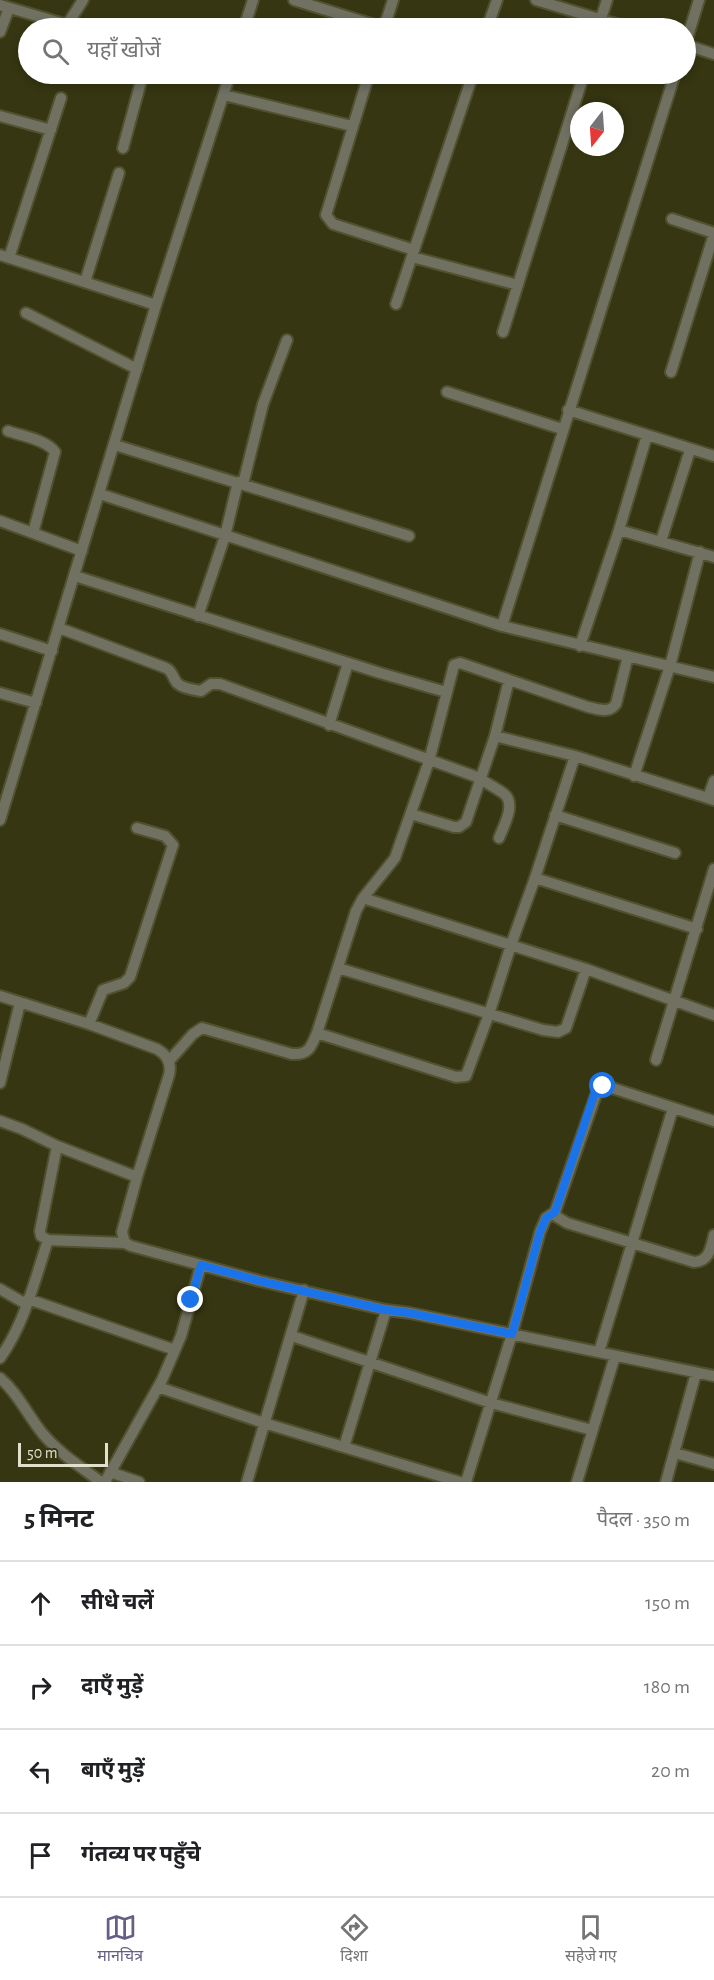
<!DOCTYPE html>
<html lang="hi">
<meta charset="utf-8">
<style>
:root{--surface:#fff;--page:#f6f6f6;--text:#202124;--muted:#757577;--line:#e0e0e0;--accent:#636083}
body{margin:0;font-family:"Alegreya Sans","Noto Sans Devanagari",sans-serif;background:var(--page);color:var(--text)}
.compass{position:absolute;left:570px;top:102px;width:54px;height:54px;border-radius:50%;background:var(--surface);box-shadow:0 3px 9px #0003;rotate:197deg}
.scale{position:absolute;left:18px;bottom:15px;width:90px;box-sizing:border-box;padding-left:6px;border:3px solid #e0e1cd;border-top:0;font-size:16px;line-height:21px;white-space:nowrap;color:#e0e1cd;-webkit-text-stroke:4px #363612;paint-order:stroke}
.stop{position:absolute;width:18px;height:18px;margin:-14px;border:4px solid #1a73e8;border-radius:50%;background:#fff}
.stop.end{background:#1a73e8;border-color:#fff;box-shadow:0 2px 6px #0008}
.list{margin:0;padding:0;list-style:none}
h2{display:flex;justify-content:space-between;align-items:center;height:78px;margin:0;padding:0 24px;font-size:26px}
h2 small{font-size:20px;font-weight:400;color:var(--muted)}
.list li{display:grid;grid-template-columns:39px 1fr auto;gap:18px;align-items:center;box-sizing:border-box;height:84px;padding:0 24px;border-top:2px solid var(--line)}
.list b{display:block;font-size:22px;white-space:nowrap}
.list em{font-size:20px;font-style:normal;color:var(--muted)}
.icon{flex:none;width:33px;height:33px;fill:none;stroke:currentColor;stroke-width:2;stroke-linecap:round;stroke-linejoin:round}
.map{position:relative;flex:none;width:714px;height:1482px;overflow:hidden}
.search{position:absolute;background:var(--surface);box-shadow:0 3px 9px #0003;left:18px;right:18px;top:18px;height:66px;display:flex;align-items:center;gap:15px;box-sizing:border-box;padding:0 21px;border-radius:33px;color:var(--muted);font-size:22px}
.sheet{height:414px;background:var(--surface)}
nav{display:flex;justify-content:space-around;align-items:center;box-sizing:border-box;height:84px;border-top:2px solid var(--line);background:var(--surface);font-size:16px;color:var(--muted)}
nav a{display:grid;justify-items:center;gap:3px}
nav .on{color:var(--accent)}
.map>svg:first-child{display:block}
</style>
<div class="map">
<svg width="714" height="1482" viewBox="0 0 714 1482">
<rect width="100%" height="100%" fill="#363612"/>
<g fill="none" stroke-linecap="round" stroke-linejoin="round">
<g stroke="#515130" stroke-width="14">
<path id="minor" d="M294,0L384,28
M536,0L629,28
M0,5L78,28
M67,25L83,0
M244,28L253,0
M384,28L393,0
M487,28L497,0
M598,28L607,0
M0,32L9,8
M686,42L699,0
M686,45L714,54
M369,74L326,215L333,224L414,250
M224,95L352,126
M0,116L51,130
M123,148L143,74
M672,219L714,233
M0,255L156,305
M412,257L518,285
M9,258L61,98
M85,282L119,173
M396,304L473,74
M26,313L137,369
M503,332L584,74
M671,372L714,234
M447,392L562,429
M568,410L714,456
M8,431C22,436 47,440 55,452L33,533
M115,445L409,536
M243,484L263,404L287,340
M100,494L502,626L714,677
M0,521L82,551
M619,530L714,557
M661,541L690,450
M75,576L380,673L446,692
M198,616L225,536L238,482
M502,626L675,74
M59,628L166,668C173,671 172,677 177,683C182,688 194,690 201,691L211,684H220L477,777C486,783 495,787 503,793C517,803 504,825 499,838
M0,634L52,651
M580,646L619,530L647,435
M0,693L36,703
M329,725L348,663
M495,736L575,756L714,800
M634,776L670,666L700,552
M708,798L714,781
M411,814L454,827H459L466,822L495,736L509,680
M555,815L675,853
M0,820L156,305L230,74
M535,878L697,929
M363,898L586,969L714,1015
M338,968L543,1030L558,1032L566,1028L586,969
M0,996L89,1024L157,1049C167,1055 172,1063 169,1075L137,1177L122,1232L125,1243L131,1246L260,1281L386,1310L410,1313L714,1376
M89,1024L103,990L124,983L130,977L173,845L165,836L137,828
M317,1033L456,1077L466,1076L489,1014L511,945L535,878L575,756
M656,1060L714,869
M169,1061L193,1034L202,1028L292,1054C309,1055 311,1047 317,1033L356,911L363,898L395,858L429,761L454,665L460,663L466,665L588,707C598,709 609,714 616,704L628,656
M0,1083L20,1003
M0,1121L22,1129L57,1146L137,1177
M714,1121L609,1087L603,1086L598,1089L555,1212L557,1217L567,1223L694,1262C709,1262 711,1248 714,1235
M57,1146L40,1231L41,1236L48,1240L125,1243
M0,1289L26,1304
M28,1299L175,1350
M292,1336L491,1403L592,1430
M599,1352L673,1108
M0,1358C25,1323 35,1279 48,1240
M0,1378C18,1393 28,1416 43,1434C59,1453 81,1467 101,1482
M158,1387L264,1423L460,1482
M344,1447L386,1310
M675,1453L714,1464
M110,1472L139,1482
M105,1482L162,1380L181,1336L201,1265
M247,1482L304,1290
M466,1482L512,1334L540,1232L546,1218L555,1212
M577,1482L615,1356
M666,1482L696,1373"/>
</g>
<use href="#minor" stroke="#707161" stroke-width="10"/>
</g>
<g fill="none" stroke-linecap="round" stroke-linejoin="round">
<path stroke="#1a73e8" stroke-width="8" d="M191,1300L201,1265L260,1281L386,1310L410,1313L512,1334L540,1232L546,1218L555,1212L594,1095L598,1089L603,1086"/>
</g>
</svg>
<svg class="compass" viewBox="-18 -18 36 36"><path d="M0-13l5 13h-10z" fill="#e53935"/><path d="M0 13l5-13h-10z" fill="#757577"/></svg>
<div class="scale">50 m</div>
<div class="stop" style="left:603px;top:1086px"></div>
<div class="stop end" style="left:191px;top:1300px"></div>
<div class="search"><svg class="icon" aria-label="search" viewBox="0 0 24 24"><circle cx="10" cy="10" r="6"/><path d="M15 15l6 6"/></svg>यहाँ खोजें</div>
</div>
<section class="sheet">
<h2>5 मिनट<small>पैदल · 350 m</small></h2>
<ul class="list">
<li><svg class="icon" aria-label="ahead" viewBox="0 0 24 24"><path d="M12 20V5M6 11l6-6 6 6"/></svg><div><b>सीधे चलें</b></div><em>150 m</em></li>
<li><svg class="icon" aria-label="right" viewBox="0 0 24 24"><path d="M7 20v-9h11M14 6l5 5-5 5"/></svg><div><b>दाएँ मुड़ें</b></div><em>180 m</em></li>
<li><svg class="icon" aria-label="left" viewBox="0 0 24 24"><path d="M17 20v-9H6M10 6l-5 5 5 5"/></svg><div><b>बाएँ मुड़ें</b></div><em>20 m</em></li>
<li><svg class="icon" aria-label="arrive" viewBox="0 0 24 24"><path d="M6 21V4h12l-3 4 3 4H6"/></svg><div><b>गंतव्य पर पहुँचे</b></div></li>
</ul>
</section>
<nav>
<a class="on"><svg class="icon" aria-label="map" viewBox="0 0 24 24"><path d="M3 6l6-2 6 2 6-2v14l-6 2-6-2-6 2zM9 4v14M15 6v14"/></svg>मानचित्र</a>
<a><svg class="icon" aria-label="directions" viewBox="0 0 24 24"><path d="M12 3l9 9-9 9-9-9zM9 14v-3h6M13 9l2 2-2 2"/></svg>दिशा</a>
<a><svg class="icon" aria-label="saved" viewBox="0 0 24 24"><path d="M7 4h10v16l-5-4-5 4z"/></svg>सहेजे गए</a>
</nav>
